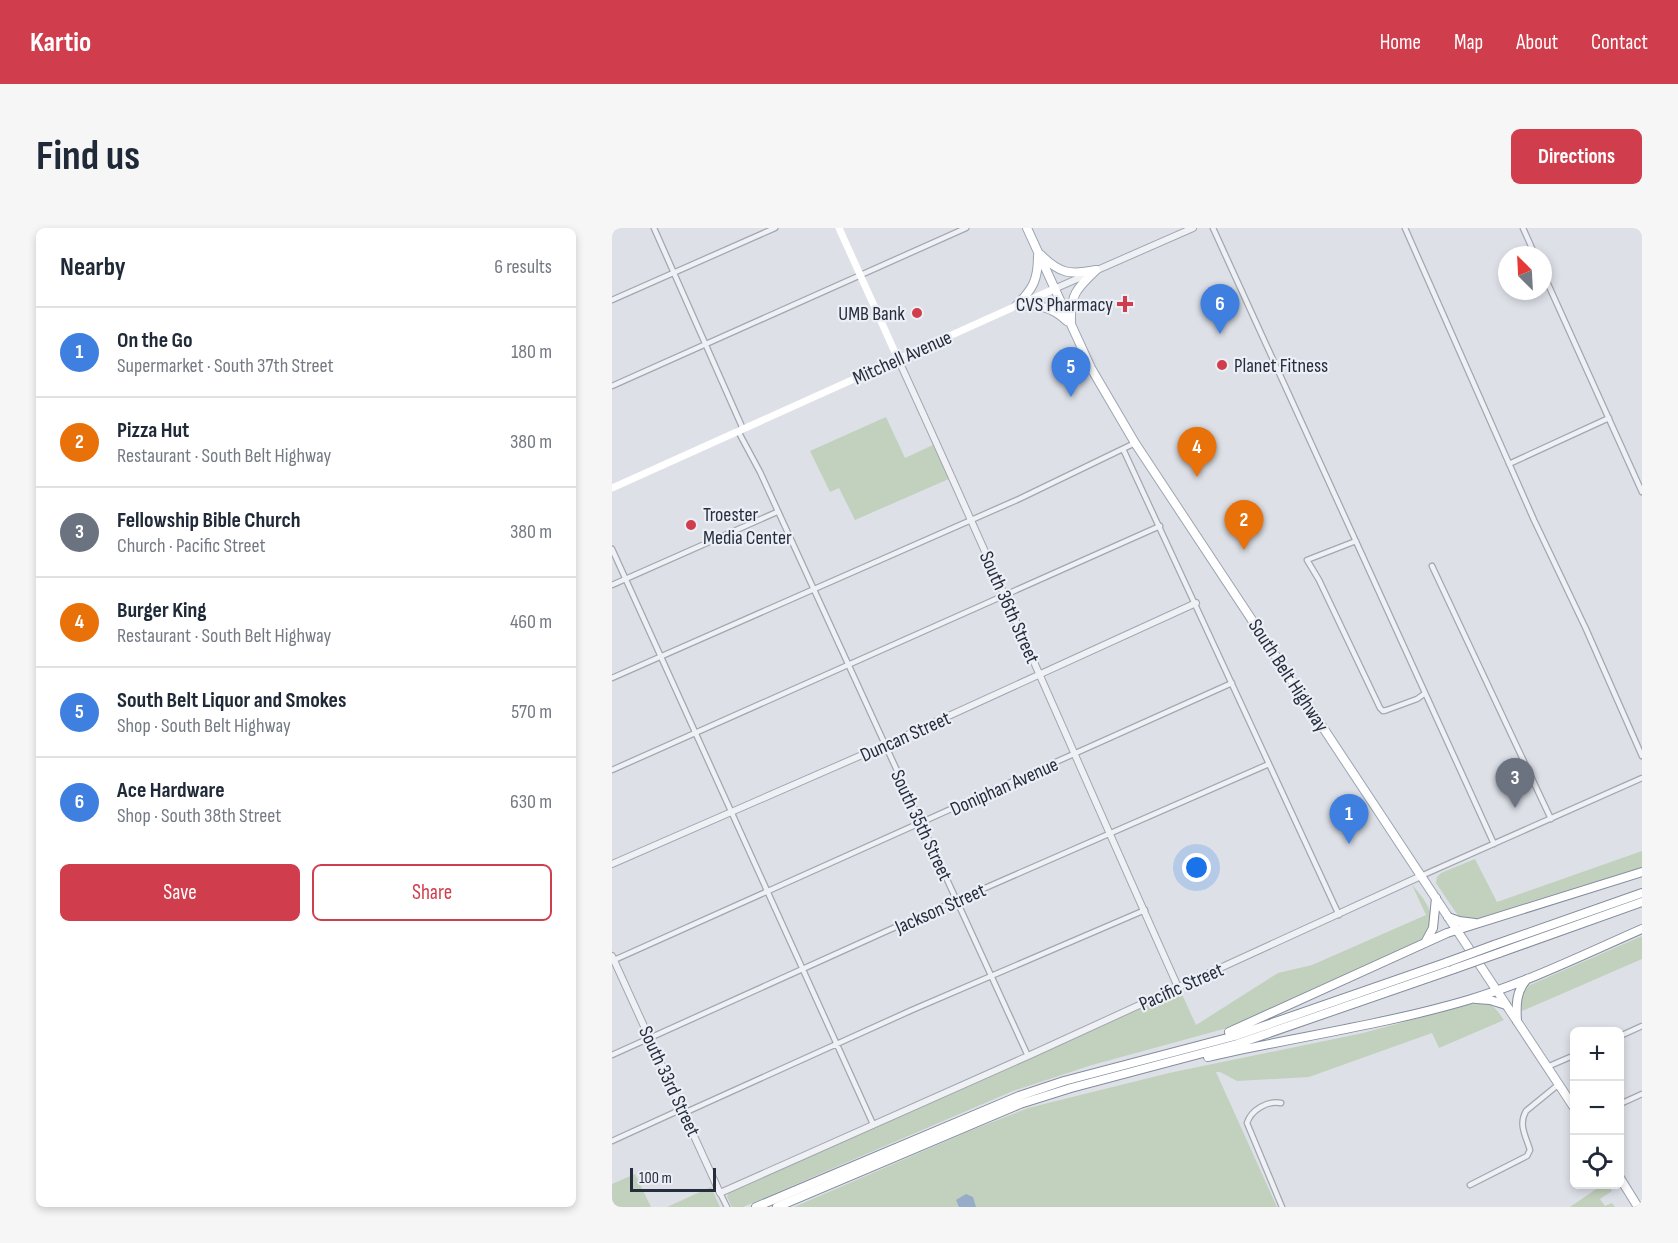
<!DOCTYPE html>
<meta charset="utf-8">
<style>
:root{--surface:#fff;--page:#f6f6f7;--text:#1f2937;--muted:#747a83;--line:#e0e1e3;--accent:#d03e4d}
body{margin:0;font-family:"Sofia Sans Condensed",sans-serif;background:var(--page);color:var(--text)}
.controls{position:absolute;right:18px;bottom:18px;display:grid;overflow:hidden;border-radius:9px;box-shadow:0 3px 9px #0003}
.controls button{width:54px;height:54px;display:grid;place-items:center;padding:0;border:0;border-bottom:2px solid var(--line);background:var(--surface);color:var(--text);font:30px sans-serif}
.compass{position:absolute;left:886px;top:18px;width:54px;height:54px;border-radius:50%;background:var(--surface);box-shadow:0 3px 9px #0003;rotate:336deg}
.scale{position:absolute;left:18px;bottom:15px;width:86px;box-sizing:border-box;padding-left:6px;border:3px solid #262e3e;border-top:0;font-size:16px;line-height:21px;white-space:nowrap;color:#262e3e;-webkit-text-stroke:4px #eceff5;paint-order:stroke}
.you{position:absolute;left:585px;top:640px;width:21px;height:21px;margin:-15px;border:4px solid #fff;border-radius:50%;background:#1a73e8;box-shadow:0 0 0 9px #1a73e833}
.badge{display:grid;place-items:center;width:39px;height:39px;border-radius:50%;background:var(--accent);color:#fff;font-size:20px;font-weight:700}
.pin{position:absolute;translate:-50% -50px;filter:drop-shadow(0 2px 3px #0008)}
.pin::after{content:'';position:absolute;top:32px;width:21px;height:18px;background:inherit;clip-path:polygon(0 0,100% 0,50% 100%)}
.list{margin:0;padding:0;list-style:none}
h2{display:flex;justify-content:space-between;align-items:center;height:78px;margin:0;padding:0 24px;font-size:26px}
h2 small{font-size:20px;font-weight:400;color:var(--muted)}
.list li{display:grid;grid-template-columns:39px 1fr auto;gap:18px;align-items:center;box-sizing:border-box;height:90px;padding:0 24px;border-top:2px solid var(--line)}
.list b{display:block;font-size:22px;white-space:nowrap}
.list p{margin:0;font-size:20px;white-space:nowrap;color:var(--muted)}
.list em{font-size:20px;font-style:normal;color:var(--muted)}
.actions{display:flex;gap:12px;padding:18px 24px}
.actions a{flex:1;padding:14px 0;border:2px solid var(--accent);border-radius:9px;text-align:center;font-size:21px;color:var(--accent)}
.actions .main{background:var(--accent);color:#fff}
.icon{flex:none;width:33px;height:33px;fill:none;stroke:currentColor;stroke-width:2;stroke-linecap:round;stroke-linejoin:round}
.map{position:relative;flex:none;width:1030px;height:979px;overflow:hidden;border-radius:9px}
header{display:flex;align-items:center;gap:36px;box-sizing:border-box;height:84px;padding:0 30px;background:var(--accent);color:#fff}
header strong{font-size:28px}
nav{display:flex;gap:33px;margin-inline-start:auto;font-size:21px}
.intro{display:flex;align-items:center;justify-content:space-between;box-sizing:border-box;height:144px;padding:0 36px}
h1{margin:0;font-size:42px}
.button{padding:15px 27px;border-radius:9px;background:var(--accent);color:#fff;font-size:21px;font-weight:700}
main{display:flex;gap:36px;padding:0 36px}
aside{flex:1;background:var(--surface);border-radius:9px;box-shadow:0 3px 9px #0003}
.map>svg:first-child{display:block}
</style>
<header>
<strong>Kartio</strong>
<nav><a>Home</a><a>Map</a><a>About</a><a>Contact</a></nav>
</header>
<div class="intro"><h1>Find us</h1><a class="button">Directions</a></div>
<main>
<aside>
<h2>Nearby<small>6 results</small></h2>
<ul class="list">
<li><span class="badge" style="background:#3f7fe0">1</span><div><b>On the Go</b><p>Supermarket · South 37th Street</p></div><em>180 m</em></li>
<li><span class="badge" style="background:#e8710a">2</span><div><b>Pizza Hut</b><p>Restaurant · South Belt Highway</p></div><em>380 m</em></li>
<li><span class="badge" style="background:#6b7280">3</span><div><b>Fellowship Bible Church</b><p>Church · Pacific Street</p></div><em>380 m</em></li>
<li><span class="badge" style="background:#e8710a">4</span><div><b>Burger King</b><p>Restaurant · South Belt Highway</p></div><em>460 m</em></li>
<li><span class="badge" style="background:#3f7fe0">5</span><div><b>South Belt Liquor and Smokes</b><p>Shop · South Belt Highway</p></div><em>570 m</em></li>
<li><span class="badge" style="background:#3f7fe0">6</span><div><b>Ace Hardware</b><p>Shop · South 38th Street</p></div><em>630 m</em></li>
</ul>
<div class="actions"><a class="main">Save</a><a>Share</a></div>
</aside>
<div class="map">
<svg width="1030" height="979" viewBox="0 0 1030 979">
<rect width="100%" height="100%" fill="#dde0e7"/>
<path fill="#c2d1bd" d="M274,189L293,230L323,216L339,250L243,292L227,260L218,264L198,223Z
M1030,623V639L863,691L847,689L824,655L825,649L829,645L863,631L885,674Z
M800,657C807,664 822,683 820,695C819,700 813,707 810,712L619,799L480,837L401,863L131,979H120L115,969L117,964L568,762L584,797L666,745L700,737L814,687Z
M1030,708V731L910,783C908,772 909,765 918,757Z
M870,773C882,776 885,783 892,792L827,820L820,805L697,849L625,853L608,844H604L665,979H182L360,902L416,880L557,845L751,805Z
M23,946L39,979H0V956Z
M990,957H996L1000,963L988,971L993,978L1000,975L1003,979H958Z
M99,959L108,979H55Z"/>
<path fill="#96acc8" d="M354,966L361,969L364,979H347L344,972Z"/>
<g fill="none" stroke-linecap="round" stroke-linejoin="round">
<g stroke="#a2a7b1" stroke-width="7">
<path id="minor" d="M42,0L131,201
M601,0L882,616
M793,0L922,292L974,401L1030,528
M911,0L923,27
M931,45L1030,264
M0,72L163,0
M0,158L354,0
M126,203L148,244L416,828
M511,221L727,687
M897,236L997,190
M744,313L695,332L707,352L768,480L771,483L775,482L805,471L812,466
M0,321L261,896
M820,338L939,591
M0,357L165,284
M0,450L407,271L523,215
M0,542L548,298
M809,648L1030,550
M0,733L620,455
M1008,808L1030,798
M0,827L277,702L657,536
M935,839L963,827
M669,875C656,872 639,882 635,895L670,979
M1008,876L1030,866
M72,885L300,782L533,682
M0,913L70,881
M858,957L915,928L918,922C914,908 906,897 914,883L947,856
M108,965L115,979"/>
</g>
<g stroke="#a2a7b1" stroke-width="8">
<path id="tertiary" d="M442,61L581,0
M286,131C382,339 472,550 566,759
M0,636L273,517L584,375
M0,728L108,965L416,828L809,648"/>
</g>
<g stroke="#9ca4b3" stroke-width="10">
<path id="primary" d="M415,0L479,140L523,215L963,881
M429,27C448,46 458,47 484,42
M404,78C425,76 439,78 455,93
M404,78C421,61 426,52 426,28
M459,94C458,67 465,60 483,43
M1008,950L1026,979"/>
</g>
<g stroke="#848d9e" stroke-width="10">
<path id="motorway" d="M836,689L847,693L863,695
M813,715L821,700L824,670
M882,717L1030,665
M887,725L1030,674
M864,771L878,772L894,777
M905,793C904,777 904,763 915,751
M617,804L835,705L1030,644
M596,829C683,809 771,797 856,772C916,754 973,726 1030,701
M144,979L407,868L452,853L623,808L836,734
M165,979L408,876L459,860L625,816L842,741"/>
</g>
<use href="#minor" stroke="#eff1f5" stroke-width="4.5"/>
<use href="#tertiary" stroke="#eff1f5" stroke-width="6"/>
<path stroke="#fff" stroke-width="7" d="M227,0L286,131
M0,260L442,61"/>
<use href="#primary" stroke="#fff" stroke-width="8"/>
<use href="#motorway" stroke="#fff" stroke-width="8"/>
<g stroke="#848d9e" stroke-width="10" stroke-linecap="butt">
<path id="motorway-bridge" d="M836,734L882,717
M842,741L887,725"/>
</g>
<use href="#motorway-bridge" stroke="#fff" stroke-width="8"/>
</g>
<g fill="#d03e4d" stroke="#eceff5" stroke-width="2">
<path d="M510 67h6v6h6v6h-6v6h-6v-6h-6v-6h6z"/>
<circle cx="305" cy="85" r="6"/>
<circle cx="610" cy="137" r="6"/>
<circle cx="79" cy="297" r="6"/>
</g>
<g text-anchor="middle" stroke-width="4.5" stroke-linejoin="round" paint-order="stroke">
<g font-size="20" fill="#262e3e" stroke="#eceff5" text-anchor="end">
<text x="501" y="83">CVS Pharmacy</text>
<text x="293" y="92">UMB Bank</text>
<text x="622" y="144" text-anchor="start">Planet Fitness</text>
<text x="91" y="293" text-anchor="start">Troester<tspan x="91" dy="23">Media Center</tspan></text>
</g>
<g font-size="20" fill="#262e3e" stroke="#eceff5">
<text transform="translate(290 129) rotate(-24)" y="7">Mitchell Avenue</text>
<text transform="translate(398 379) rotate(66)" y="7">South 36th Street</text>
<text transform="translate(677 447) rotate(57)" y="7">South Belt Highway</text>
<text transform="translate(293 508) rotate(-24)" y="7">Duncan Street</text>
<text transform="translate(392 558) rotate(-24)" y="7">Doniphan Avenue</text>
<text transform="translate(310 597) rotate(65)" y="7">South 35th Street</text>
<text transform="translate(328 680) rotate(-24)" y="7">Jackson Street</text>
<text transform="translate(569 758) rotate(-24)" y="7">Pacific Street</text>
<text transform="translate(58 853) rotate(65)" y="7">South 33rd Street</text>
</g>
</g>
</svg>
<div class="controls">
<button>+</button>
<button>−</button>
<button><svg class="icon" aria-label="locate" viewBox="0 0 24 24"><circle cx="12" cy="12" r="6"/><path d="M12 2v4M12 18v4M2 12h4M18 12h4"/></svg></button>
</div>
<svg class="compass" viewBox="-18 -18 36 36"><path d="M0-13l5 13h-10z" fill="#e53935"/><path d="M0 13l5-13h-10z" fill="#747a83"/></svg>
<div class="scale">100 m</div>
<div class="you"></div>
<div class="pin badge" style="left:737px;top:616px;background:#3f7fe0">1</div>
<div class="pin badge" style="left:632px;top:322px;background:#e8710a">2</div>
<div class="pin badge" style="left:903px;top:580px;background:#6b7280">3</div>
<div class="pin badge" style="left:585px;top:249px;background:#e8710a">4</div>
<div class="pin badge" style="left:459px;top:169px;background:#3f7fe0">5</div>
<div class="pin badge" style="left:608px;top:106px;background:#3f7fe0">6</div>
</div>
</main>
